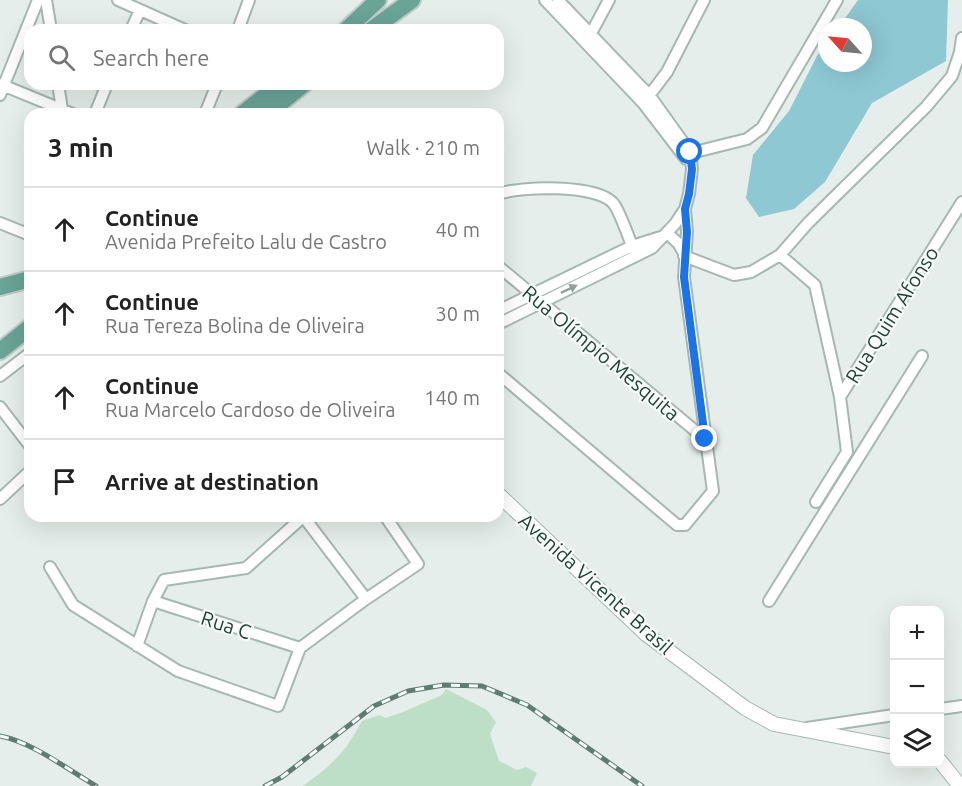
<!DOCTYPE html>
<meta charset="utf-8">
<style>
:root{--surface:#fff;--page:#f2f2f2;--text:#222;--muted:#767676;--line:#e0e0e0}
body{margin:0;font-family:Ubuntu,sans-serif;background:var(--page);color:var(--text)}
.controls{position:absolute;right:18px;bottom:18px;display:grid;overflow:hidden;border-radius:12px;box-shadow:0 6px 24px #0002}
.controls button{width:54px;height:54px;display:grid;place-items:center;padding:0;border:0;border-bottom:2px solid var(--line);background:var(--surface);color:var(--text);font:30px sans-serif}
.compass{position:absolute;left:818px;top:18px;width:54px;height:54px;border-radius:50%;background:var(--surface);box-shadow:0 6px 24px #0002;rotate:297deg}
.stop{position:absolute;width:18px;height:18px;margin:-14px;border:4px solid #1a73e8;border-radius:50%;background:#fff}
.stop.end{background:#1a73e8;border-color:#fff;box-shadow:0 2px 6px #0008}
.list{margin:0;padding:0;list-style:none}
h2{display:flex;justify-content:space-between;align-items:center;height:78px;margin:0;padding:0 24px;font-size:26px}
h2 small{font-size:20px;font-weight:400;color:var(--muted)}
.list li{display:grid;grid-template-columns:39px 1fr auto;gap:18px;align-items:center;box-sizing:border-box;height:84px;padding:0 24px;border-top:2px solid var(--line)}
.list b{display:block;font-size:22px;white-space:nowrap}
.list p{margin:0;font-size:20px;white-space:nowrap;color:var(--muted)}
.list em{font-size:20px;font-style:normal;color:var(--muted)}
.icon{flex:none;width:33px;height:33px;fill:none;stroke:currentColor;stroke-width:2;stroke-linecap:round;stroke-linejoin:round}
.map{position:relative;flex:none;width:962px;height:786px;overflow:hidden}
.search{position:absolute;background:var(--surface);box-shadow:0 6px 24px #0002;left:24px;top:24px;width:480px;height:66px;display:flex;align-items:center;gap:15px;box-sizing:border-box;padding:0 21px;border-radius:18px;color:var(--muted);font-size:22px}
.panel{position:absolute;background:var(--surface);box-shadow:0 6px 24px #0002;left:24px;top:108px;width:480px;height:414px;border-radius:18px}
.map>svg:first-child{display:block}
</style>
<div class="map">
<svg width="962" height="786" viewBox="0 0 962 786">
<rect width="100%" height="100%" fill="#e5eeea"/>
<path fill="#bedfc7" d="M446,689L487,710L496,722L490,734L499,761L517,770L526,767L537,773L531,786H303C332,765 345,753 362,721L379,715L386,718L403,712L442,695Z"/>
<path fill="#8dc8d3" d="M858,0H948L946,61L872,103L825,182L794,209L759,217L746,198L753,155L789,111L818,54L827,43V63H863V27H839Z"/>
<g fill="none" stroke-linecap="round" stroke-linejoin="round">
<g stroke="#a7b7b1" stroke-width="14">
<path id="minor" d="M46,0L51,30
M118,0L185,30
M545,0L643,103L686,159
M131,30L140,10
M238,30L249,0
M588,39L609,0
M0,84L73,114
M58,84L62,109
M0,95L38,0
M645,101L667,72L704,0
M95,114L107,84
M205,114L217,84
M683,155L747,139L762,128L837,0
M498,194C521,186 596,184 613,203C619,209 630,241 634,251
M0,223L30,235
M667,233L678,243L684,253
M780,255L815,285L840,397L847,452L816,502
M684,256L734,275L751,272L780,255L808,223L926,107L952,76L960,52L962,38
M498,266L705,439
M498,311L632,246L664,236
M498,324L652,248L675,224L685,209L689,194L692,169L690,152L650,96L558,0
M498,373L677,525H685L713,491L684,277L687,232L685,209
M0,376L30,353
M840,397L962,202
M0,407L30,446
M0,499L30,471
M303,516L366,599
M50,567L73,605L178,671L278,706L300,648L366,599L418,564L385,516
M153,601L300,648
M769,601L922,356
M137,646L153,601L164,580L246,568L304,516
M940,709L962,706
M807,728L894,715"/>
</g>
<g stroke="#a7b7b1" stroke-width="16">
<path id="tertiary" d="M498,494L646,634L745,708L774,724L894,747
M940,761L960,786"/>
</g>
<g stroke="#c1cac8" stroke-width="20">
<path id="primary" d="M346,30L378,0
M371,30L412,0
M242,114L280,84
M267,114L304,84
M0,287L30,279
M0,351L30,327"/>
</g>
<use href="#minor" stroke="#fff" stroke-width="10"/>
<use href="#tertiary" stroke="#fff" stroke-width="14"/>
<use href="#primary" stroke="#69a495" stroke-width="16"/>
<g stroke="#5e7c74" stroke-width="5">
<path id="rail" d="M0,736C32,742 67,769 96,786
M265,786L282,777L374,706L408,691L444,685L482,686L527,705L642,786"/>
</g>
<use href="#rail" stroke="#f6faf8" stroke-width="3" stroke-dasharray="9" stroke-linecap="butt"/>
</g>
<defs><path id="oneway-solid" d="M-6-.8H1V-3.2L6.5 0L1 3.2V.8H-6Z" transform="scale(1.5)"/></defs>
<use fill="#91a09c" href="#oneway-solid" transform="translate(569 289) rotate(-26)"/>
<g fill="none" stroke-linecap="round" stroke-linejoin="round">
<path stroke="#1a73e8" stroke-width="8" d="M690,152L692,169L689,194L685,209L687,232L684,277L705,439"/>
</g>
<g text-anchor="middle" stroke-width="4.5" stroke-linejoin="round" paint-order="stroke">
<g font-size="20" fill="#234139" stroke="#f6faf8">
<text transform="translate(892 315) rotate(-58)" y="7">Rua Quim Afonso</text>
<text transform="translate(601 353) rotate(40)" y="7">Rua Olímpio Mesquita</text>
<text transform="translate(596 584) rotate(42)" y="7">Avenida Vicente Brasil</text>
<text transform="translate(226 625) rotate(18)" y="7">Rua C</text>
</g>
</g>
</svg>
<div class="controls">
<button>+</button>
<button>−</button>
<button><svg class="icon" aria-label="layers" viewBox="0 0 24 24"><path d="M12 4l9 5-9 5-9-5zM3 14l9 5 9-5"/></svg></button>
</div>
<svg class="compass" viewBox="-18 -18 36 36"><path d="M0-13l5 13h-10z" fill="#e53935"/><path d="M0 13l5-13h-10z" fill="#767676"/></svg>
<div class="stop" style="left:690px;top:152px"></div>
<div class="stop end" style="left:705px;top:439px"></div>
<div class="search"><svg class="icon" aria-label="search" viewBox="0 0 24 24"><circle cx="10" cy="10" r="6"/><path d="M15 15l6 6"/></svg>Search here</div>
<section class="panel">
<h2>3 min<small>Walk · 210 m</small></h2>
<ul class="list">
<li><svg class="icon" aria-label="ahead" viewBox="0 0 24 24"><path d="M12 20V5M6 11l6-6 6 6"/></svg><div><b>Continue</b><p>Avenida Prefeito Lalu de Castro</p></div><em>40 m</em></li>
<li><svg class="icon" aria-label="ahead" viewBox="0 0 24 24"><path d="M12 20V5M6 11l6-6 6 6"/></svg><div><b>Continue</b><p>Rua Tereza Bolina de Oliveira</p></div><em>30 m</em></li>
<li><svg class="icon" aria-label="ahead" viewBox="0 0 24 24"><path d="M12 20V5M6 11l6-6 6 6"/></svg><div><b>Continue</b><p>Rua Marcelo Cardoso de Oliveira</p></div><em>140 m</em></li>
<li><svg class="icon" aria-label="arrive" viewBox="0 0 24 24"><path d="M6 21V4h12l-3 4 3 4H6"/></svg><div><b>Arrive at destination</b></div></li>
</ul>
</section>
</div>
